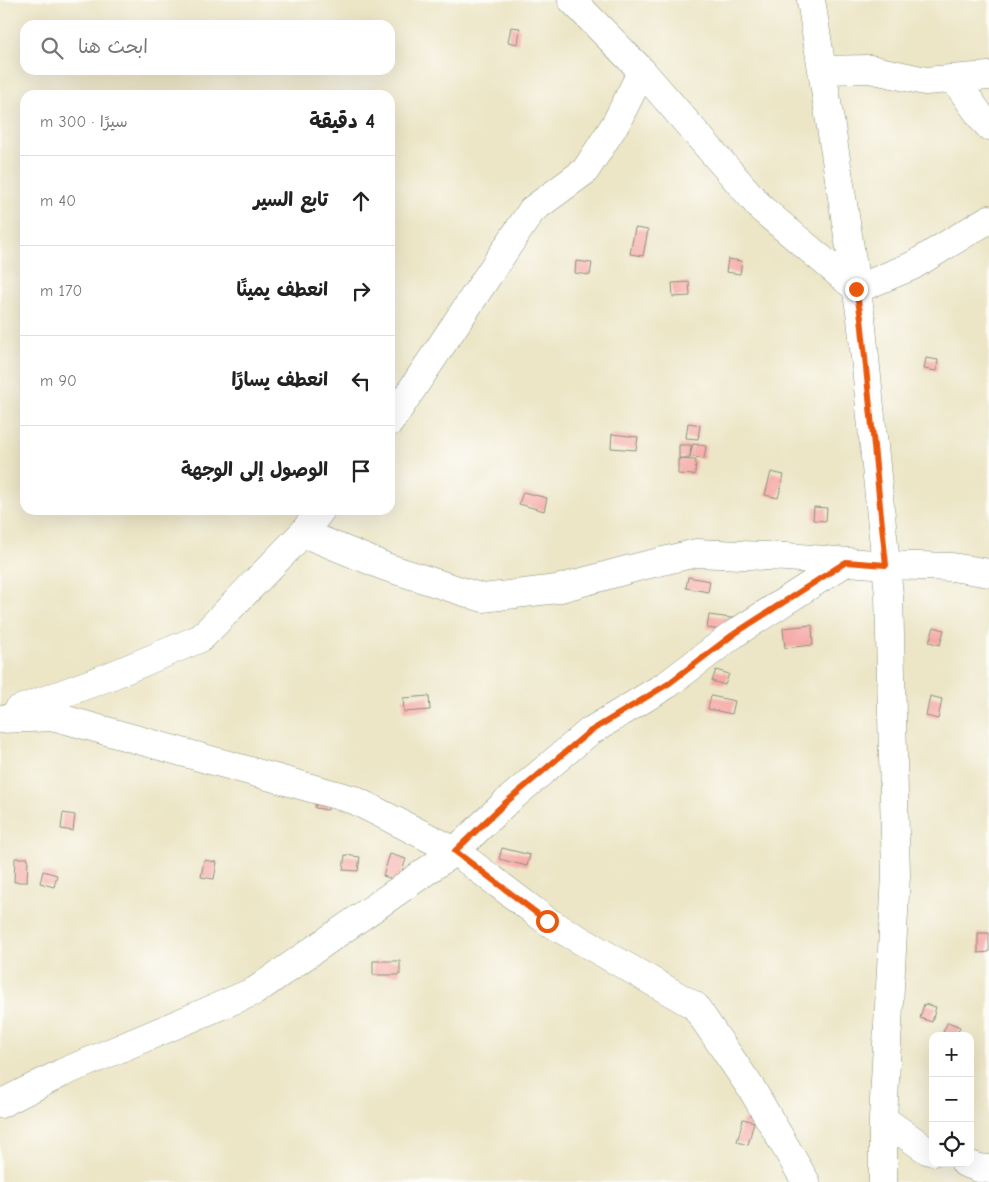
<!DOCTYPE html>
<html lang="ar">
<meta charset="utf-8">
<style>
:root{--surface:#fff;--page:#f2f2f2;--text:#222;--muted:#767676;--line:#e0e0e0}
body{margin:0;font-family:"Comic Neue","Playpen Sans Arabic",sans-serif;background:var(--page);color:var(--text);direction:rtl}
.controls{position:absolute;right:15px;bottom:15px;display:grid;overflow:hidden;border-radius:10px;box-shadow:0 5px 20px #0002}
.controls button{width:45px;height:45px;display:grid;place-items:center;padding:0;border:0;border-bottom:1px solid var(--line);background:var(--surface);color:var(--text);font:25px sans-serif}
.stop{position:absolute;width:15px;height:15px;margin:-11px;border:4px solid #ea580c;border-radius:50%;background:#fff}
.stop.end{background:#ea580c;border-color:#fff;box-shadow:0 1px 5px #0008}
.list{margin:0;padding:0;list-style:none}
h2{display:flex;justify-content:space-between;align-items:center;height:65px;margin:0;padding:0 20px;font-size:21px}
h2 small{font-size:16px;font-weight:400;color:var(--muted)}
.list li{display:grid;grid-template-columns:32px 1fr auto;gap:15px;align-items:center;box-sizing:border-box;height:90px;padding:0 20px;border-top:1px solid var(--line)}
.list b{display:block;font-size:19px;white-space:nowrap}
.list em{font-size:16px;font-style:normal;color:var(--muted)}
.icon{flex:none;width:28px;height:28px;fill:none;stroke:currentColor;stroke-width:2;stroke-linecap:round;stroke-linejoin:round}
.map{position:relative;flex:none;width:989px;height:1182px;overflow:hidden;direction:ltr}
.search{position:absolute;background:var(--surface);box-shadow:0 5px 20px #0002;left:20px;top:20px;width:375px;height:55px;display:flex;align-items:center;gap:12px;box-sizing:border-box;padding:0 18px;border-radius:15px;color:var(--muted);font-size:19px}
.panel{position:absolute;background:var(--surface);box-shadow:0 5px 20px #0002;left:20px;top:90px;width:375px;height:425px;border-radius:15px;direction:rtl}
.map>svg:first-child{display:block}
</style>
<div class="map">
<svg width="989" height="1182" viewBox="0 0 989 1182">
<rect width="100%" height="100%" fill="#fdfcf7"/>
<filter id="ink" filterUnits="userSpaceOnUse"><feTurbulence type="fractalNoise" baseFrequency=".02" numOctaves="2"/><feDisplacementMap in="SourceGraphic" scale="10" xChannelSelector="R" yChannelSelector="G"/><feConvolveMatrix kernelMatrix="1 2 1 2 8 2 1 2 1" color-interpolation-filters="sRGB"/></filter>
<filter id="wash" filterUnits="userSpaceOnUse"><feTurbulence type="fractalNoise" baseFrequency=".0096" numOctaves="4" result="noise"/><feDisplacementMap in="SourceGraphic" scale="20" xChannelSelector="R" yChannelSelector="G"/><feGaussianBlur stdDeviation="1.12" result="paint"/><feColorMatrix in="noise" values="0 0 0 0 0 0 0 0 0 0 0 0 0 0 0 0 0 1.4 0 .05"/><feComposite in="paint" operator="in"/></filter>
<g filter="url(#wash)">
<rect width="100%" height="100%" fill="#ece5c6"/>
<g id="blocks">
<path fill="#f6aaa7" d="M511,27L520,28L518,44L508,42Z
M635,228L648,230L643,256L630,254Z
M728,259L742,261L740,274L726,272Z
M576,261L592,263L590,275L575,273Z
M689,282L690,296L673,297L672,283Z
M926,358L938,360L937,371L924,369Z
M688,423L700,425L698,439L686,438Z
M612,434L638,437L636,450L611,448Z
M693,444L706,446L704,459L690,456Z
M679,445H691L690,458H679Z
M678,459L696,460L695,475L678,474Z
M771,472L784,475L778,498L765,495Z
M523,492L547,498L544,511L519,504Z
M814,507L827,508L826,521L813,520Z
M688,577L710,581L708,592L686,588Z
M709,615L738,619L736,632L707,628Z
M812,625L813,645L785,648L783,628Z
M934,627L944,630L940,645L929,642Z
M716,670L729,674L725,685L712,681Z
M429,696L430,710L404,712L403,698Z
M711,696L735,701L732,714L708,709Z
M930,696L942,699L938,719L926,716Z
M316,796L329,798L328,810L315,808Z
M63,813L75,815L73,831L61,829Z
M502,848L530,855L527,866L499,859Z
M390,854L406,859L399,881L383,876Z
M345,855L360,857L358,871L343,870Z
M15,858H28L27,882H14Z
M204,860L217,862L214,879L201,877Z
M43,871L57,875L54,887L40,883Z
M978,933H989V952L978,953Z
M373,961H400V975H373Z
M924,1004L936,1007L932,1022L920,1018Z
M948,1022L960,1027L956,1036H951L943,1032Z
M743,1119L754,1122L748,1145L737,1142Z"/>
</g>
</g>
<g filter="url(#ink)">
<use href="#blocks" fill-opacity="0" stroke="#86917d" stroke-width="1"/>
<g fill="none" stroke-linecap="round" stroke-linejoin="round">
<g stroke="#86917d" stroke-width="29">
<path id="minor" d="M572,0L642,71L762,209L857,289L912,266L989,219
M811,0L861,318L889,595L896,875L883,1119V1182
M822,70L870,69L925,81L989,76
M954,79L984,121L989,126
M390,422L532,210L585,171L616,123L642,71
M303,533L386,567L483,598L557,589L634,568L696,553L787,557L886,565L952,567L989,573
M18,710L108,677L201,638L303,533L321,510
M0,719L56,717L354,800L455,851L547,921L695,1006L753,1091L806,1182
M0,1104L62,1073L255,991L455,851L504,804L589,732L668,684L734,634L846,562
M883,1119L927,1150L933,1152
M965,1163L979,1168L989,1169"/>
</g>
<use href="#minor" stroke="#fff" stroke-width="28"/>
</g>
</g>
<g fill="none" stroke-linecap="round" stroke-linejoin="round" filter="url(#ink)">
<path stroke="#ea580c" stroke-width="6" d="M547,921L455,851L504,804L589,732L668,684L734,634L846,562L886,565L861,318L856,289"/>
</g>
</svg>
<div class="controls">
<button>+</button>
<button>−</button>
<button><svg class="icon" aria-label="locate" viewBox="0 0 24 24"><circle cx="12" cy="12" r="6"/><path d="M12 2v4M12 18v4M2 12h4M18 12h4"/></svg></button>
</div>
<div class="stop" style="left:547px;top:921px"></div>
<div class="stop end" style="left:856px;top:289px"></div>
<div class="search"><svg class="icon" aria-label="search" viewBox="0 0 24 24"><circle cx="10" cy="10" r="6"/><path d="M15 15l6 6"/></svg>ابحث هنا</div>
<section class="panel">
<h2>4 دقيقة<small>سيرًا · 300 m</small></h2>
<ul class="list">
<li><svg class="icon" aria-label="ahead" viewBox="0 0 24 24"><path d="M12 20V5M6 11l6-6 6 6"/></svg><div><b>تابع السير</b></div><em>40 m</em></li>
<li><svg class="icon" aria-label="right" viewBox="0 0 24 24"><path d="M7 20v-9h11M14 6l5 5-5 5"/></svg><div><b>انعطف يمينًا</b></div><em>170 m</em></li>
<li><svg class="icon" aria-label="left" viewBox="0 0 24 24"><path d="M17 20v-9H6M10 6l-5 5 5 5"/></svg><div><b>انعطف يسارًا</b></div><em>90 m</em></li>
<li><svg class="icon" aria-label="arrive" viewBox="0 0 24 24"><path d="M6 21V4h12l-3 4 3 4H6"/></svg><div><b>الوصول إلى الوجهة</b></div></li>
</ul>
</section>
</div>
